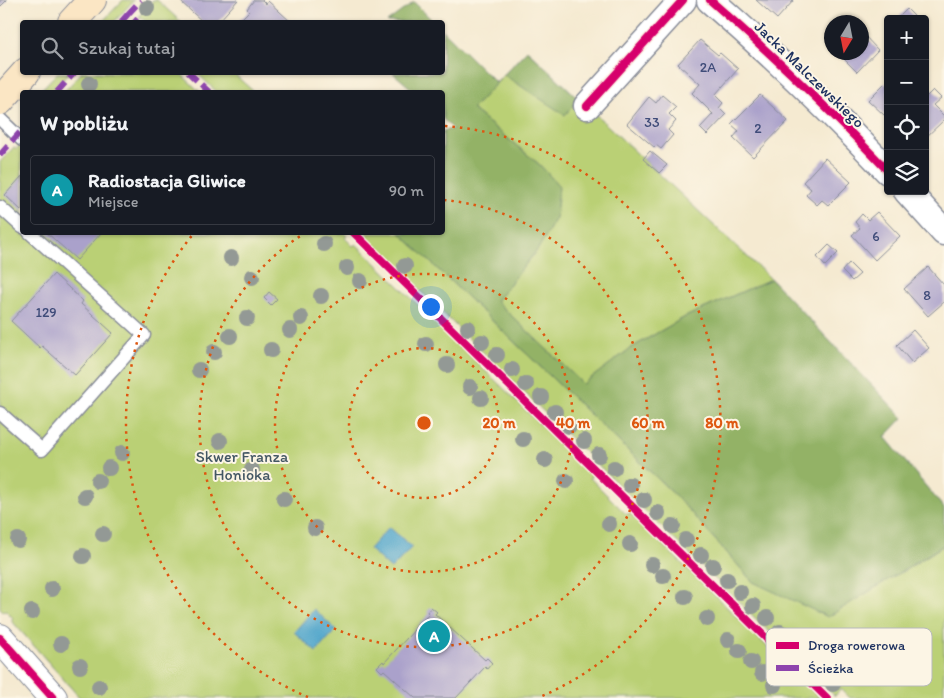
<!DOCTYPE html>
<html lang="pl">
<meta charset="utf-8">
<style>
:root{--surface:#171b24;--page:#20242c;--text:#f1f3f6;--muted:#9ea1a6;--line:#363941;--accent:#8c9099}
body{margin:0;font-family:Itim,sans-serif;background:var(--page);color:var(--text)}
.controls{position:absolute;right:15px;top:15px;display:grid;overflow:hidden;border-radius:5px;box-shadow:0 1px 4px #0004}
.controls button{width:45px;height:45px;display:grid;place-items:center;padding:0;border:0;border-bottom:1px solid var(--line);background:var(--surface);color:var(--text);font:25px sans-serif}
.compass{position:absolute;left:824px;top:15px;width:45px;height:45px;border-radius:50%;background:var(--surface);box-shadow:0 1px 4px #0004;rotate:190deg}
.you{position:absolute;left:430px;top:306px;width:18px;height:18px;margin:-12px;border:4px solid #fff;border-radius:50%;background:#1a73e8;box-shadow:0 0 0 8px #1a73e833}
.badge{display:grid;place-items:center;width:32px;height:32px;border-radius:50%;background:var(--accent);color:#fff;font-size:16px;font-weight:700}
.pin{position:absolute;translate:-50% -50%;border:2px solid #fff;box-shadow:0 1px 5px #0006}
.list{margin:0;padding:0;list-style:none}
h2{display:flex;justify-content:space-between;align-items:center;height:65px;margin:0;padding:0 20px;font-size:21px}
h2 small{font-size:16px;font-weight:400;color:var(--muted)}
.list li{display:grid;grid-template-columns:32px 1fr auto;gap:15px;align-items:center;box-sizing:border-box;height:70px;margin:0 10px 10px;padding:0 10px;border:1px solid var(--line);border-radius:5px}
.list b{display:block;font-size:19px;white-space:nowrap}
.list p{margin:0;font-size:16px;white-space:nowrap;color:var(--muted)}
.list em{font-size:16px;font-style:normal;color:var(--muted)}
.icon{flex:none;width:28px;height:28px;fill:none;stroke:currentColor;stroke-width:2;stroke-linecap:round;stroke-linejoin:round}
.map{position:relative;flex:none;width:944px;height:698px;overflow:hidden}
.search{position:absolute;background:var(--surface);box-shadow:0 1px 4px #0004;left:20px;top:20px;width:425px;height:55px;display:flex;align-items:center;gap:12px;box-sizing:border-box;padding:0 18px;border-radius:5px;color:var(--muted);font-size:19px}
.panel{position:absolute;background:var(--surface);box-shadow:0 1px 4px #0004;left:20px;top:90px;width:425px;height:145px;border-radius:5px}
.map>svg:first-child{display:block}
</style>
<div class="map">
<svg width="944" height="698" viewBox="0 0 944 698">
<rect width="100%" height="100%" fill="#fcf5e5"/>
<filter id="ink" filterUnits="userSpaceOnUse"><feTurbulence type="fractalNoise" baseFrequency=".02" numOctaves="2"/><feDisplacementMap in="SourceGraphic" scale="10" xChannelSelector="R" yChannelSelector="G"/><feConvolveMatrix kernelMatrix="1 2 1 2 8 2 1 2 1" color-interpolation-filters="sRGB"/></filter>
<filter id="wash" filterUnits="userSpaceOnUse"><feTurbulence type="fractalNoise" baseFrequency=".0096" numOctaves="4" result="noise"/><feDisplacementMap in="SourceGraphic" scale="20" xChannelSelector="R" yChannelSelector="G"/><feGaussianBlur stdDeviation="1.12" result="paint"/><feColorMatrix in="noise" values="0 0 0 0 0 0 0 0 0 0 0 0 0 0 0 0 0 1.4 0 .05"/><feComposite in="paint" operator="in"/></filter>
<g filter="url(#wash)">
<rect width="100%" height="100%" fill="#f5ead1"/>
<path fill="#bad074" stroke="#6a8069" d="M123,0H134L114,22H102Z
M153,0H157L181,22H146L139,16Z
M527,50L771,279L685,317L631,348L583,385L496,301L538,249L540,165L472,109Z
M82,72L180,73L200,92H64Z
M57,73H69L51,92H39Z
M197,73H233L254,92H217Z
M22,143V232L344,233L347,236L345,238L353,246L356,244L592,475L590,478L626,514H631L820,698H80L11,620L13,618L5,610L3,611L0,608V162L14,147L16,149Z
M361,233H400L677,497L753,582L901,573L944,545V698H850L841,689L835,696Z"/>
<path fill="#93b266" stroke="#577062" d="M414,2L434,22H387Z
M443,30L496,83L527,50L579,99L565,115L504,75L472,109L540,165L559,186L556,218L538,249L496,301L583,384L631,348L685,317L771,279L903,418L885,437L944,508V545L828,617L753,582L677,497L400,233L442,232L443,131L453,129L443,119L442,92H415L393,73L442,72Z"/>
<path fill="#4fa5cb" stroke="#356a94" d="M389,527L412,547L391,569L369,549Z
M314,609L336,630L316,652L294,632Z"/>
<g id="blocks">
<path fill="#aaa1cb" d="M0,0H7L0,7Z
M183,0H238L219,21L220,22H203L181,2Z
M254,0H262L266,4L268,1L291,22H238L249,11L247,9Z
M756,0H794L777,19Z
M907,9L917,19H897Z
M862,33L878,50L857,72L845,60L847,57L842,52H862Z
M700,40L718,55L720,53L738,69L715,95L723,103L719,108L726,115L707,135L700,128L713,114L692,93L700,84L678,64Z
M885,83L888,86V111L884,115L868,100Z
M933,90L941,98L933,105L944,116V120L925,138V98Z
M662,95L676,107L669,114L676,121L668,130L673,135L661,149L656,145L654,147L627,124L649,97L656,103Z
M760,95L788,121L753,157L733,138L739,131L731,124Z
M650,151L667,165L659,173L643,159Z
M825,158L851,182L828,205L822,200L817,205L806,195L811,189L803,182Z
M22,176V211L5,195Z
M877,212L900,236L875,260L852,235L860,228L855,222L862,214L868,220Z
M46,232H102L77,260Z
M829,245L838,253L825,266L817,257Z
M849,263L860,274L852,281L842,271Z
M928,267L944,285V302L928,316L904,289Z
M54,274L83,301L81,304L113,333L75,375L42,346L40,348L11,321Z
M269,292L277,299L271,305L264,298Z
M913,330L929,348L912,363L897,345Z
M431,607L437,612L435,614L485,660L487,658L492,663L487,669L485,667L456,698H415L384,670L382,672L377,667L383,661L384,663L429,614L427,612Z"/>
</g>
</g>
<g filter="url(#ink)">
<use href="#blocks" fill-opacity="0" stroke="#888c98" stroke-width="1"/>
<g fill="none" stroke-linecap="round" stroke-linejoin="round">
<g stroke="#888c98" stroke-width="15">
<path id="service" d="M0,119L22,140
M0,207L22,227
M0,413L42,450L144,335L29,232"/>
</g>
<g stroke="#888c98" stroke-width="29">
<path id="minor" d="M710,0C772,54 831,111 888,171
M587,106L683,0
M907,191L944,232"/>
</g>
<g stroke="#888c98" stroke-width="30">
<path id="tertiary" d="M0,638L53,698"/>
</g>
<g stroke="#888c98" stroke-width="30">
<path id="secondary" d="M72,22L92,0
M0,101L26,72"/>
</g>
<use href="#service" stroke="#fff" stroke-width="12"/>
<use href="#minor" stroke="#fff" stroke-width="26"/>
<use href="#tertiary" stroke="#fff" stroke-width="28"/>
<use href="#secondary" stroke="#fbe6c4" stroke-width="28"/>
<path stroke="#8e44ad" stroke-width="6" stroke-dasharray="12 6" stroke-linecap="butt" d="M128,14L141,0
M121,22L128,14L137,22
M188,72L209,92
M57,92L75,72
M0,155L22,130"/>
<g stroke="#fcf5e5" stroke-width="11">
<path id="cycleway" d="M710,0C772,54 831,111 888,171
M587,106L683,0
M353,232L827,698
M0,638L53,698"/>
</g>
<use href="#cycleway" stroke="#d6006c" stroke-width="8"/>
</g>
<g fill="#939995">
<circle cx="147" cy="8" r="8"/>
<circle cx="89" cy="84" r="8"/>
<circle cx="324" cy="244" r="8"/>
<circle cx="231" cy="258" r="8"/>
<circle cx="405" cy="266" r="8"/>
<circle cx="347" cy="268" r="8"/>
<circle cx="252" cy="277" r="8"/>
<circle cx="360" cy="281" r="8"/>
<circle cx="321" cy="296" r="8"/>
<circle cx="247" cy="318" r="8"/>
<circle cx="301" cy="318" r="8"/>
<circle cx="468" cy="328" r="8"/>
<circle cx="290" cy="330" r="8"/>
<circle cx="230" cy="336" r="8"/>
<circle cx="482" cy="342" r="8"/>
<circle cx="426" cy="344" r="8"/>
<circle cx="271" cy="350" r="8"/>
<circle cx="214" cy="352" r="8"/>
<circle cx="497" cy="355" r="8"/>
<circle cx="447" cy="365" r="8"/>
<circle cx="199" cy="370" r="8"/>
<circle cx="512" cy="370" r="8"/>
<circle cx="526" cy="384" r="8"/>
<circle cx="470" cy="387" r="8"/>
<circle cx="541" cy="397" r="8"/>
<circle cx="481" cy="398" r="8"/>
<circle cx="555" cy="412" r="8"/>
<circle cx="569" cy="426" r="8"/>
<circle cx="523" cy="439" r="8"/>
<circle cx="220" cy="441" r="8"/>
<circle cx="584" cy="441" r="8"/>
<circle cx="122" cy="453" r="8"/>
<circle cx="599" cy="455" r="8"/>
<circle cx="545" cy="460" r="8"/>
<circle cx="109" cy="468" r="8"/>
<circle cx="614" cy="468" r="8"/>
<circle cx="252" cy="470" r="8"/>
<circle cx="98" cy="481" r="8"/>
<circle cx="566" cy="481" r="8"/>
<circle cx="630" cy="485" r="8"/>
<circle cx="85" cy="496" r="8"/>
<circle cx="284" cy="499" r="8"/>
<circle cx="644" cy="500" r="8"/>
<circle cx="658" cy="513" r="8"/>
<circle cx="609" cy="524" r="8"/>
<circle cx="673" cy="526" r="8"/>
<circle cx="315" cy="528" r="8"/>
<circle cx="103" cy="534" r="8"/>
<circle cx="18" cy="540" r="8"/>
<circle cx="686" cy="540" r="8"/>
<circle cx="630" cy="544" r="8"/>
<circle cx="701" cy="555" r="8"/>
<circle cx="83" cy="556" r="8"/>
<circle cx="652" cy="565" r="8"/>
<circle cx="713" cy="566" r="8"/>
<circle cx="663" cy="576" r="8"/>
<circle cx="727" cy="580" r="8"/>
<circle cx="52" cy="589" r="8"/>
<circle cx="740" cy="592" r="8"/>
<circle cx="685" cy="597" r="8"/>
<circle cx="753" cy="606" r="8"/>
<circle cx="32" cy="612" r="8"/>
<circle cx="767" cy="618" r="8"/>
<circle cx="707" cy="619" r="8"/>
<circle cx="780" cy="632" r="8"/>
<circle cx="728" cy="640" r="8"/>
<circle cx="61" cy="644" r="8"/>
<circle cx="739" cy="651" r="8"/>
<circle cx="751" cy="662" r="8"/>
<circle cx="80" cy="666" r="8"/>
<circle cx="762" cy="673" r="8"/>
<circle cx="833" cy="684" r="8"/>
<circle cx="774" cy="685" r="8"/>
<circle cx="99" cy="687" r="8"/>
</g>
</g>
<g fill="none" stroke="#de5710" stroke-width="2.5" stroke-dasharray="2.5 5">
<circle cx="424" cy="423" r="75"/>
<circle cx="424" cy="423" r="149"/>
<path d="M444 200A224 224 0 1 1 305 233"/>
<path d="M308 697A298 298 0 0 1 194 233M445 126A298 298 0 0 1 540 697"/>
</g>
<g text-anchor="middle" stroke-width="4" stroke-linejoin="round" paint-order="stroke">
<g font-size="14" fill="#3f4c79">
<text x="708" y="72">2A</text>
<text x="652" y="127">33</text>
<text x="758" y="133">2</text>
<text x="876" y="241">6</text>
<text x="927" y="300">8</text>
<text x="46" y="317">129</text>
</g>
<g font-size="16" fill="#1b2f5e" stroke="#fcf5e5">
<text transform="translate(810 74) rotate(44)" y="6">Jacka Malczewskiego</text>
</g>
<g font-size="16" fill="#435764" stroke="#fcf5e5">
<text x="242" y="462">Skwer Franza<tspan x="242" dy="18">Honioka</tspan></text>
</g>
</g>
<rect x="766" y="628" width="166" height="58" rx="8" fill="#fcf5e5" stroke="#b8babc" stroke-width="1"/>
<rect x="776" y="642" width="23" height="7" fill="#d6006c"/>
<rect x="776" y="665" width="23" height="6" fill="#8e44ad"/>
<g font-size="14" fill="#1b2f5e">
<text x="808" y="650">Droga rowerowa</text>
<text x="808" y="673">Ścieżka</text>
</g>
<circle cx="424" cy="423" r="8" fill="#de5710" stroke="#fcf5e5" stroke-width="2.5"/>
<g font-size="15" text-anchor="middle" font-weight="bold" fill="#de5710" stroke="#fcf5e5" stroke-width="4" stroke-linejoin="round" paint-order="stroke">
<text x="499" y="428">20 m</text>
<text x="573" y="428">40 m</text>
<text x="648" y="428">60 m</text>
<text x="722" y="428">80 m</text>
</g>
</svg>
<div class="controls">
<button>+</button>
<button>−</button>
<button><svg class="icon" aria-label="locate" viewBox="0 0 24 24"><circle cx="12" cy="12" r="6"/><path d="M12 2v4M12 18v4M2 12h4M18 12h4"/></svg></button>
<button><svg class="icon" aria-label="layers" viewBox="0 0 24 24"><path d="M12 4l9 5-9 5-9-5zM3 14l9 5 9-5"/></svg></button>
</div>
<svg class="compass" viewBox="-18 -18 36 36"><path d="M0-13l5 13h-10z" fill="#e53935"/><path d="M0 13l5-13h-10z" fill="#9ea1a6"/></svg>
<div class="you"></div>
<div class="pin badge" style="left:434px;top:636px;background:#0f9aa8">A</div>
<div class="search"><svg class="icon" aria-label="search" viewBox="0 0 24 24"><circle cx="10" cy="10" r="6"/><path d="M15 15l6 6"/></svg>Szukaj tutaj</div>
<section class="panel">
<h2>W pobliżu<small></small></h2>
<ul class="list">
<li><span class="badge" style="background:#0f9aa8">A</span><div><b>Radiostacja Gliwice</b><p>Miejsce</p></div><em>90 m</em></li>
</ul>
</section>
</div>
